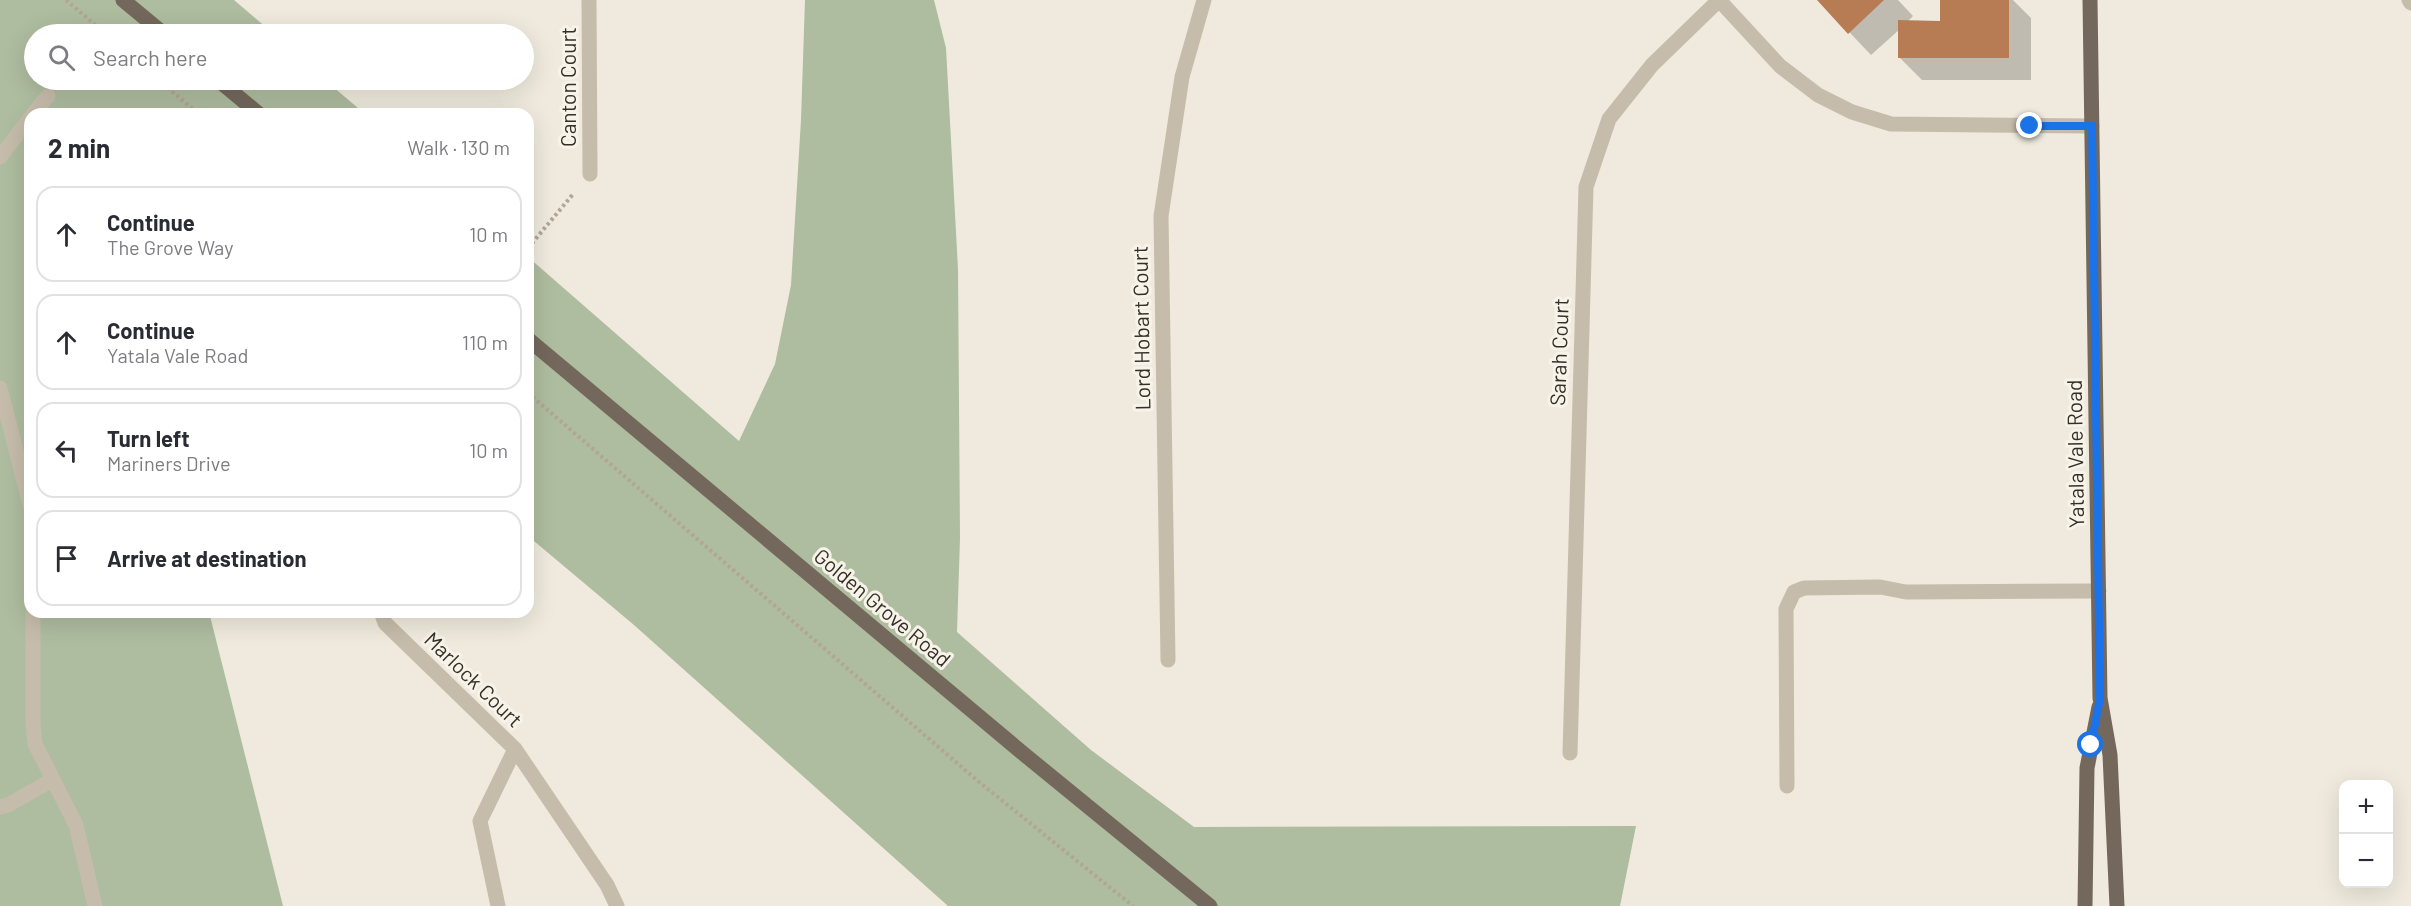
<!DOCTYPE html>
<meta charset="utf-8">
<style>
:root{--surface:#fff;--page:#f7f7f7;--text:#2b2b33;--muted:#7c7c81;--line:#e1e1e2}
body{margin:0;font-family:Barlow,sans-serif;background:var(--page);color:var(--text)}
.controls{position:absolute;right:18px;bottom:18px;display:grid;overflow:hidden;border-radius:12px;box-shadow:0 6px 24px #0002}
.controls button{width:54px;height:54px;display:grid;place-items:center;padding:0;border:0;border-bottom:2px solid var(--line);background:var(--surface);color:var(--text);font:30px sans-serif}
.stop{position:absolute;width:18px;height:18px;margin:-14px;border:4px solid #1a73e8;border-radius:50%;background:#fff}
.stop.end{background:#1a73e8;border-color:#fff;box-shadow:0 2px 6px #0008}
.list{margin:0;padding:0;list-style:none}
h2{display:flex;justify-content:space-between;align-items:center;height:78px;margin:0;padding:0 24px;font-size:26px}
h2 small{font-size:20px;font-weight:400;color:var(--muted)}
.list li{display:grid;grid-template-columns:39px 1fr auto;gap:18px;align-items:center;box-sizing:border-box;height:96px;margin:0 12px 12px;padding:0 12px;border:2px solid var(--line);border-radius:18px}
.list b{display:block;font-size:22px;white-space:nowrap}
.list p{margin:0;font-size:20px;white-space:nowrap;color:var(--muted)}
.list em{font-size:20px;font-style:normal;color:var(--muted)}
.icon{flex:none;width:33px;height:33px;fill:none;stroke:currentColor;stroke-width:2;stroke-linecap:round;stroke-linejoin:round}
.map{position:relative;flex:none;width:2411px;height:906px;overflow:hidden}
.search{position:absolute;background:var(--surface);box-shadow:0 6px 24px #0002;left:24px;top:24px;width:510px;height:66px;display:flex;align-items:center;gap:15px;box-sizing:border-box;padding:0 21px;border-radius:33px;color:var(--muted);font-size:22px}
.panel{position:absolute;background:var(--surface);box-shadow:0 6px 24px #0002;left:24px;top:108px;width:510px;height:510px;border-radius:18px}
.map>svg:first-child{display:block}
</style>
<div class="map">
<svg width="2411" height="906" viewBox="0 0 2411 906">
<rect width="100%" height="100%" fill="#efeadd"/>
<path fill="#aebc9f" d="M0,0H234L274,34H34V80H325L365,114H30V612H209L283,906H0Z
M805,0H934L946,48L958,269L960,538L957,632L1091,750L1194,827L1636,826L1620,906H948L634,625L528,536V257L739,441L775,364L791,285L801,120Z"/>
<path fill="#0003" d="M1819,0H1898L1913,16L1907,22H1942V0H2013L2031,18V80H1922L1899,57L1900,29L1871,55Z"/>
<path fill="#b77c54" d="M1817,0H1884L1848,34Z
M1940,0H2009V58H1898V20L1940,21Z"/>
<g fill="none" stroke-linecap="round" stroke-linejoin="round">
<path stroke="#b1a695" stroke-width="4" stroke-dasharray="3 3" stroke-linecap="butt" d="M66,0L106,34
M158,80L199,114
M528,248L574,193
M528,393L979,782L1133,906"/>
<path stroke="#c6bcab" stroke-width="15" d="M589,0L590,174
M1719,0L1780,66L1818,95L1852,112L1891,124L2092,126
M2409,0L2411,3
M33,114L48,96
M0,157L30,118
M0,388L30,505
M33,612V723L35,744L76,825L95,906
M381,612L385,623L515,749L607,885L617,906
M1168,660L1161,216L1182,77L1204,0
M1570,753L1586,187L1609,119L1652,65L1719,0
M1787,786L1786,609L1794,592L1804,588L1880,587L1906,592L2099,591
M0,807L8,805L52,780
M498,906L480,821L515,749"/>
<path stroke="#74685c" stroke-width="15" d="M123,0L164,34
M2090,0L2100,698L2110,755L2117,906
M218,80L259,114
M528,339L1025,755L1210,906
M2085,906L2087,768L2099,707"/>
</g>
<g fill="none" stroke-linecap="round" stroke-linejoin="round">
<path stroke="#1a73e8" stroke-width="8" d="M2030,126H2092L2100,698L2091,745"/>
</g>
<g text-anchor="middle" stroke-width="6" stroke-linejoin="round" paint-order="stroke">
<g font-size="21" fill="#342f29" stroke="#f7f3e9">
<text transform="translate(569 87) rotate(-90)" y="7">Canton Court</text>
<text transform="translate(1142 328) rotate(-91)" y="7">Lord Hobart Court</text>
<text transform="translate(1560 352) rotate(-88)" y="7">Sarah Court</text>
<text transform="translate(2076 454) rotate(-91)" y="7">Yatala Vale Road</text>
<text transform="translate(882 608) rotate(40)" y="7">Golden Grove Road</text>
<text transform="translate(473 680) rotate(44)" y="7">Marlock Court</text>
</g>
</g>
</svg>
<div class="controls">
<button>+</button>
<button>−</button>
</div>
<div class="stop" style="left:2091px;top:745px"></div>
<div class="stop end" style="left:2030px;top:126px"></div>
<div class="search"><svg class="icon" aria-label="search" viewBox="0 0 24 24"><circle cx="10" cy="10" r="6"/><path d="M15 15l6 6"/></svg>Search here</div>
<section class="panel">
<h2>2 min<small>Walk · 130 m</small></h2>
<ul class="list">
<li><svg class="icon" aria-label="ahead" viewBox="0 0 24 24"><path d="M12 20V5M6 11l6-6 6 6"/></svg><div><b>Continue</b><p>The Grove Way</p></div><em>10 m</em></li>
<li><svg class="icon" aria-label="ahead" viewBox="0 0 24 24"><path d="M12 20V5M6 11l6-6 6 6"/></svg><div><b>Continue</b><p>Yatala Vale Road</p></div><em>110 m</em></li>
<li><svg class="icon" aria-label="left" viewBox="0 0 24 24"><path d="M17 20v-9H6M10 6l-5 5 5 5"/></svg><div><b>Turn left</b><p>Mariners Drive</p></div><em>10 m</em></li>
<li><svg class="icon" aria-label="arrive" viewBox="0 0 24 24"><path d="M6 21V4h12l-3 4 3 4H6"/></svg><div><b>Arrive at destination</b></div></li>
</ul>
</section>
</div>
